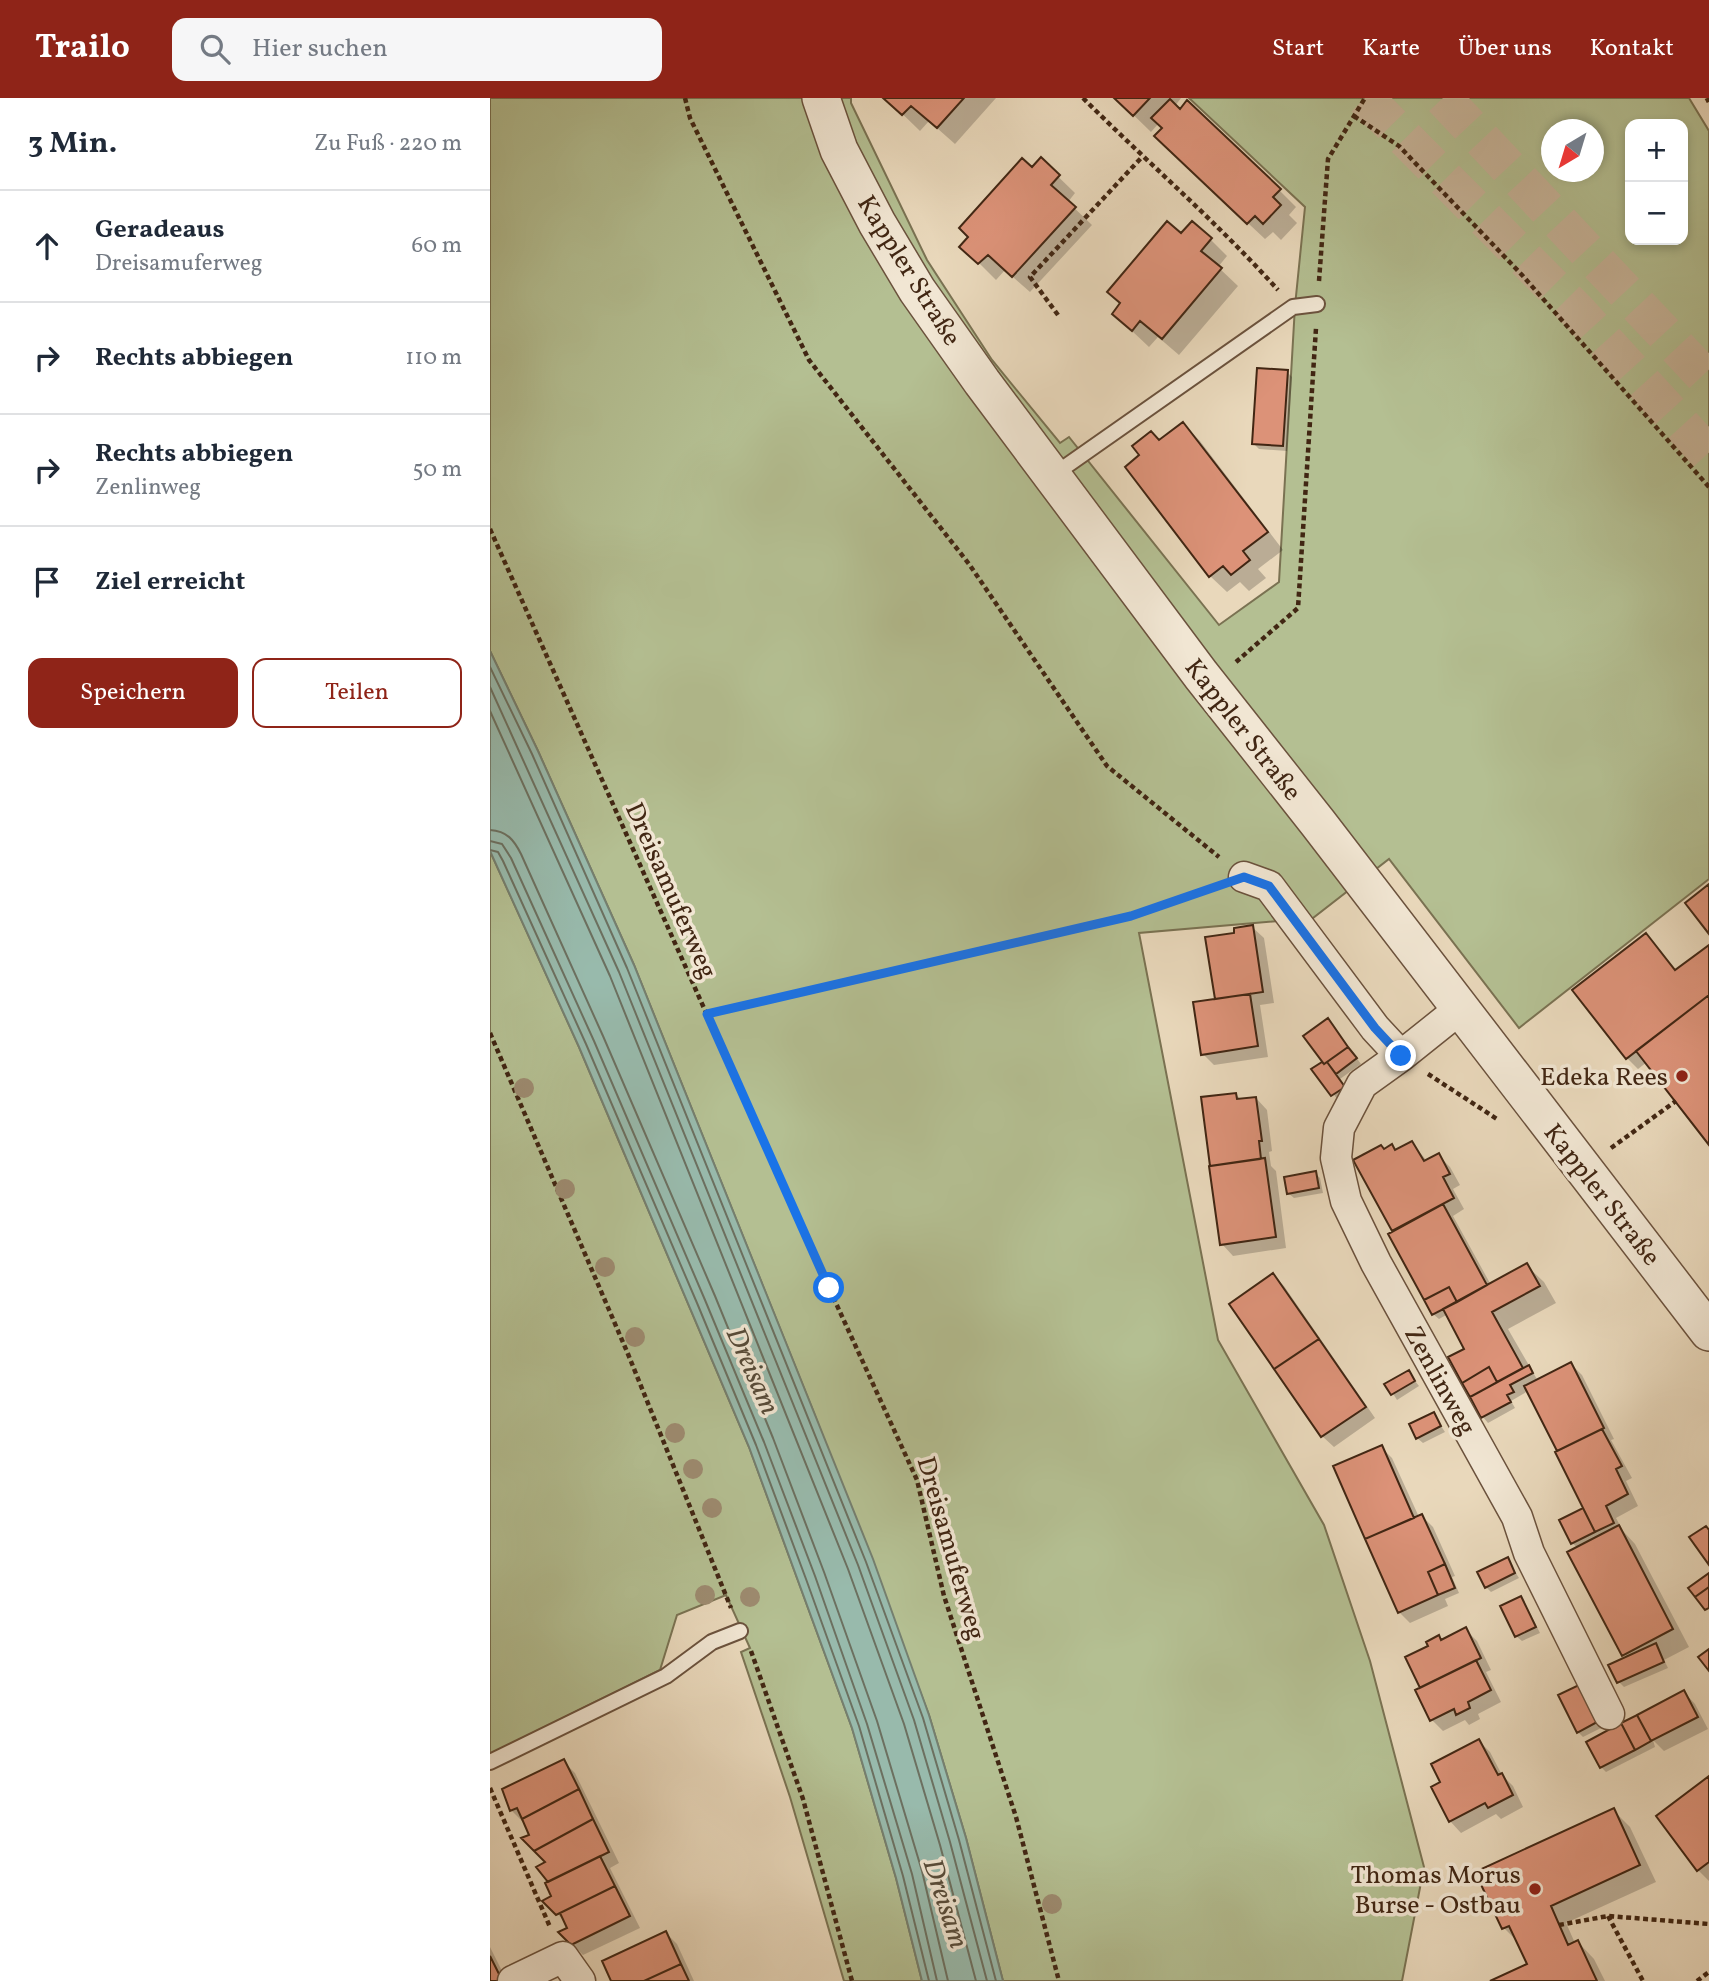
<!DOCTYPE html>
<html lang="de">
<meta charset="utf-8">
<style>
:root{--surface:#fff;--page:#f6f6f7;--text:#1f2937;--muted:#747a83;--line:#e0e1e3;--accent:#8f2418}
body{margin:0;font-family:Vollkorn,serif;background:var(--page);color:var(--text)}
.controls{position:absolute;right:21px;top:21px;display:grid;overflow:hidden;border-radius:14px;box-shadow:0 4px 10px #0003}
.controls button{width:63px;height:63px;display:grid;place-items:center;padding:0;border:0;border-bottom:2px solid var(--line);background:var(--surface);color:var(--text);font:35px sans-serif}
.compass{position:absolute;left:1051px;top:21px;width:63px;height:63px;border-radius:50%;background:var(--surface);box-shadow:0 4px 10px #0003;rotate:218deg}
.stop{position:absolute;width:21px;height:21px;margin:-16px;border:5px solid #1a73e8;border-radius:50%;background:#fff}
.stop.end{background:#1a73e8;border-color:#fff;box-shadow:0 2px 7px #0008}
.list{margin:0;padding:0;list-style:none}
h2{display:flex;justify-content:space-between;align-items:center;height:91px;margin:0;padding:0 28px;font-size:30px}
h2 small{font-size:23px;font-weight:400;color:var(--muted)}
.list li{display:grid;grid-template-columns:46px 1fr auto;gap:21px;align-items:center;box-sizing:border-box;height:112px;padding:0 28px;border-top:2px solid var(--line)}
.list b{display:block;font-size:26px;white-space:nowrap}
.list p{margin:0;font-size:23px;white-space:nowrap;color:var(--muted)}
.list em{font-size:23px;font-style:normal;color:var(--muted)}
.actions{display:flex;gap:14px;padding:21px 28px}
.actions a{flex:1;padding:16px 0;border:2px solid var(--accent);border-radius:14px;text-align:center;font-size:24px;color:var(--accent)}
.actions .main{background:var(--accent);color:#fff}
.icon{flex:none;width:38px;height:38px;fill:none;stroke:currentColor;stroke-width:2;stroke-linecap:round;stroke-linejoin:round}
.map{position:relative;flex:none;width:1219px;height:1883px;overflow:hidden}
header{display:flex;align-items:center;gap:42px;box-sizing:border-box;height:98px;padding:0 35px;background:var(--accent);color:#fff}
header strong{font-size:33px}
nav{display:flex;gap:38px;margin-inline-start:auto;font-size:24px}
.search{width:490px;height:63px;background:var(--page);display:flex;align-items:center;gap:18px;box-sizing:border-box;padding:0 24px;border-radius:14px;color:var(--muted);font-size:26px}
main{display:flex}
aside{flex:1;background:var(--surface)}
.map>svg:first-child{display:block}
</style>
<header>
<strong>Trailo</strong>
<div class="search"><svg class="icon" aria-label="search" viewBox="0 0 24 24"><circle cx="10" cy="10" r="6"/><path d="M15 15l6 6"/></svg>Hier suchen</div>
<nav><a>Start</a><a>Karte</a><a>Über uns</a><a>Kontakt</a></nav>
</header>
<main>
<aside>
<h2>3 Min.<small>Zu Fuß · 220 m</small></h2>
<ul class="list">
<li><svg class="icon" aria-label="ahead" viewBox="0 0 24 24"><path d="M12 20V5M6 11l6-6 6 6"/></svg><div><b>Geradeaus</b><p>Dreisamuferweg</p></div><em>60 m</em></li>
<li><svg class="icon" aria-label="right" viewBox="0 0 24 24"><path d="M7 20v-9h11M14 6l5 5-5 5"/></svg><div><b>Rechts abbiegen</b></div><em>110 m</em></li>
<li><svg class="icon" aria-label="right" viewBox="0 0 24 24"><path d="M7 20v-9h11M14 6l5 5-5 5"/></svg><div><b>Rechts abbiegen</b><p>Zenlinweg</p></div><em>50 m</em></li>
<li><svg class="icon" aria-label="arrive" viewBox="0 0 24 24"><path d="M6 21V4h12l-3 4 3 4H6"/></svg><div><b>Ziel erreicht</b></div></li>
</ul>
<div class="actions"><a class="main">Speichern</a><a>Teilen</a></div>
</aside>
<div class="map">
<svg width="1219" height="1883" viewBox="0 0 1219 1883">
<rect width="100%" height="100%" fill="#e9d8bb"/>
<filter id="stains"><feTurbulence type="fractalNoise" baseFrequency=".00286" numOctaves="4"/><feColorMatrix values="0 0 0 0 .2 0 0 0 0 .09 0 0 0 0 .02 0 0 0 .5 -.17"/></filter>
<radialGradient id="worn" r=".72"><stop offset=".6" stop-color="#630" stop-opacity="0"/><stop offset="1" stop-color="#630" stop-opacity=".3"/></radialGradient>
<path fill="#b4bf92" stroke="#7a7252" stroke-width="2" fill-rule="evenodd" d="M0,0H361V5L437,162L502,262L570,345L579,339L729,527L789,484L805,208L815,109L699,0H1199L1219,33V781L1029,930L899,761L823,820L649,835L728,1242L834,1427L880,1563L934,1769L912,1883H513L476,1740L439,1617L324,1315L144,867L48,653L0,553ZM1140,26H1193V142H1140ZM1062,32H1104V74H1062Z
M0,753L89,949L259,1349L362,1630L406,1780L432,1883H354L300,1699L251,1554L260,1550L236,1497L187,1517L170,1572L0,1656Z"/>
<path fill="#98baac" stroke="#757f6f" stroke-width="2" d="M0,553L48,653L144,867L383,1461L439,1617L476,1740L513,1883H432L406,1780L362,1630L259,1349L89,949L0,753Z"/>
<path fill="#0003" d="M396,0H506L465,46L439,23L430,33Z
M626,0H691L685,8L789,92L806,109L799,117L807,125L791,142L783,134L775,141L683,55L674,30L669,25L661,34Z
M551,62L585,95L578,104L602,127L540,194L515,172L506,182L489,165L542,72Z
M691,138L721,142L737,158L728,169L748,188L689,257L668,239L659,249L624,216Z
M797,274L802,279L797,353L769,351L764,346Z
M693,326L710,343L793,452L768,471L776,480L759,493L750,484L737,494L720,478L652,358Z
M762,829L774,840L784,905L770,907L778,959L724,967L713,956L727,902Z
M1156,837L1187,873L1219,849V1044L1157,964L1148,971L1137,960Z
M843,928L871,966L850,981L859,994L848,1002L824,971L834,964Z
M746,996L751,1002L766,1000L777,1012L782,1053L779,1054L781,1068L786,1073L796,1150L743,1158L732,1146Z
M922,1045L937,1063L948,1057L960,1069L970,1087L963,1091L974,1111L963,1118L1001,1187L1037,1168L1054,1184L1066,1205L1018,1231L1048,1283L1081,1266L1092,1277L1124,1341L1121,1342L1142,1380L1136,1383L1148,1408L1126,1420L1133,1433L1145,1446L1199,1549L1174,1562L1178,1570L1134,1589L1129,1584L1137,1560L1079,1455L1088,1450L1082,1445L1099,1418L1038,1293L1021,1303L1025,1310L998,1325L993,1319L961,1260L977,1251L958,1216L949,1221L943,1216L905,1134L865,1062L894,1053H906Z
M825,1075L830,1080L833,1095L804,1100L798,1095Z
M783,1177L794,1188L885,1320L844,1349L832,1338Z
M918,1274L929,1288L907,1302L897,1286Z
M943,1316L955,1334L933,1345L927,1340Z
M891,1349L902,1360L929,1419L932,1418L943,1429L965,1478L962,1479L969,1495L955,1501L958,1508L920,1525L909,1514Z
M1017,1461L1029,1480L1001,1494L996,1489Z
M1030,1500L1035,1505L1050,1535L1032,1543L1026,1538Z
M975,1531L987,1543L1001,1572L996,1574L1011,1604L988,1616L990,1621L979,1627L975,1622L953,1633L942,1622L933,1591L940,1549L949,1539L952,1543Z
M1090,1588L1113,1629L1093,1639L1088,1634Z
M1194,1594L1205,1606L1218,1631L1174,1653L1163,1642L1165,1649L1116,1674L1111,1669Z
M989,1643L1000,1654L1012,1677L1023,1688L1033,1709L1011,1721L1006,1716L971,1735L960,1723L952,1684Z
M74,1664L85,1675L129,1765L120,1770L150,1830L93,1857L82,1846L77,1826L55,1803L63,1799L57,1764L35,1722L32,1723L21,1712Z
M1219,1680V1783L1208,1772Z
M1123,1712L1140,1729L1166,1784L1076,1825L1085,1845L1088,1844L1104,1861L1115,1883H1005L1039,1867L1029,1845L1014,1830Z
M176,1835L187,1846L204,1883H123Z
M0,1849L17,1883H0Z"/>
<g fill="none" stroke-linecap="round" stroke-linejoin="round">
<path stroke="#6c7060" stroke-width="2" d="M0,569L42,656L137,870L376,1464L433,1620L469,1742L506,1883
M0,589L129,874L368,1467L424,1622L460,1744L497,1883
M0,613L120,878L358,1471L414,1626L450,1747L486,1883
M0,732C17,733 24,742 31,756L113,938L225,1198L283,1340L334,1474L387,1623L432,1773L458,1883
M0,743L12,746L21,760L104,943L215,1202L274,1344L325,1478L377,1626L422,1776L447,1883
M0,752L8,754L13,763L96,946L207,1205L266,1347L316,1481L369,1628L413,1778L439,1883"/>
</g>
<path fill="#dc9278" stroke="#412613" stroke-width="2" d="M393,0H474L447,30L421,8L412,17Z
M624,0H660L643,18Z
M680,1L690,11L697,2L791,91L783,99L791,107L773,126L765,118L757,126L664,38L672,30L661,20Z
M551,59L570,77L561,87L586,109L522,179L498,157L488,166L469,149L478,139L469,130L532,60L542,69Z
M677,123L691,135L702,123L722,140L711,153L732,170L672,241L650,223L642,233L622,216L630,205L617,194Z
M767,270L798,272L793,348L762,346Z
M693,324L778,434L753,453L760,462L741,477L733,468L719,479L635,369L649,357L642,348L661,333L669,342Z
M1219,786V836L1195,805Z
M763,827L773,894L725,901L715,839L744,835V830Z
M1156,835L1185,872L1219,847V897L1136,961L1082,892Z
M760,896L768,948L711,957L703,904Z
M1219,897V1047L1146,953Z
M838,920L858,949L834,966L813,938Z
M858,949L867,960L846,976L837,964Z
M832,964L834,966L837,964L855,989L841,998L821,971Z
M746,995L747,1001L766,999L772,1043H769L771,1061L720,1068L711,999Z
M922,1043L934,1063L949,1055L960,1076L953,1079L964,1100L902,1133L863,1062L891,1047L894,1051L902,1046L905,1052Z
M775,1060L786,1139L730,1147L719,1068Z
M826,1073L829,1090L797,1096L794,1079Z
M953,1106L997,1187L967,1204L959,1189L934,1202L898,1136Z
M1037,1165L1050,1188L1002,1214L1033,1270L1007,1284L999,1269L972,1285L958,1259L974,1251L953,1211Z
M783,1175L829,1241L784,1271L739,1206Z
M959,1189L967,1204L942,1217L934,1202Z
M829,1241L876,1309L831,1339L784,1271Z
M1081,1264L1114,1330L1067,1353L1034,1288Z
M1039,1267L1043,1275L1020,1287L1024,1294L1017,1297L1021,1304L991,1320L980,1299Z
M999,1269L1007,1284L980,1299L972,1285Z
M919,1272L925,1283L901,1297L894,1286Z
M944,1314L951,1328L926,1341L919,1326Z
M1112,1331L1132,1368L1126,1371L1138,1396L1116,1408L1124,1425L1105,1434L1065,1354Z
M892,1347L924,1420L875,1441L843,1368Z
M1093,1410L1105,1434L1081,1446L1069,1422Z
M932,1416L955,1466L938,1474L948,1497L908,1515L875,1441Z
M1129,1427L1183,1531L1132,1558L1077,1454Z
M1216,1428L1219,1432V1467L1199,1439Z
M1018,1459L1025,1475L995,1490L987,1474Z
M955,1466L965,1490L948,1497L938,1474Z
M1219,1475V1489L1205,1499L1198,1490Z
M1219,1489V1510L1215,1512L1205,1499Z
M1031,1498L1046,1529L1025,1539L1010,1508Z
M976,1529L991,1560L930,1590L915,1559L938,1548L936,1544L949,1537L951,1542Z
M1166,1545L1174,1564L1127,1585L1118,1567Z
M1219,1551V1573L1208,1559Z
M986,1562L1001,1592L978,1604L980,1610L966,1617L964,1611L940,1623L925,1592Z
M1091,1586L1109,1623L1087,1635L1068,1597Z
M1194,1592L1208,1619L1161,1643L1147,1617Z
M1147,1617L1161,1643L1145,1652L1131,1625Z
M1131,1625L1145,1652L1110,1670L1096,1644Z
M989,1641L1008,1677L1012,1675L1023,1697L998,1710L995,1705L959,1724L941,1689L950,1684L941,1666Z
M74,1661L89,1691L32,1721L27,1710L20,1713L12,1691Z
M1219,1678V1764L1207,1773L1166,1718Z
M89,1691L103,1721L44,1753L31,1740L39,1737L32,1721Z
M1124,1710L1150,1767L1061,1808L1078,1847L1088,1842L1107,1883H1000L1037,1866L1019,1828L1012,1831L985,1774Z
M103,1721L119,1754L58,1784L46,1769L55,1764L44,1753Z
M110,1758L125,1788L66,1817L52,1803L61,1798L55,1785Z
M125,1788L140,1818L81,1847L68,1834L77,1830L70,1815Z
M176,1833L191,1866L154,1883H121L112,1863Z
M0,1858L12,1882L9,1883H0Z
M191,1866L199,1883H154Z"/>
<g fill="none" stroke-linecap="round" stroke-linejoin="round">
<path stroke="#c7b499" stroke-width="38" stroke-dasharray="38 19" stroke-linecap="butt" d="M875,0L1090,216L1219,357
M953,0L1219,283"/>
<g stroke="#6b523d" stroke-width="18">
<path id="service" d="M562,378L803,209L827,206
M0,1664L176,1578L222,1544L250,1533"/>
</g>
<g stroke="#6b523d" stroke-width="33">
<path id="minor" d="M754,779L779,788L885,930L911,958
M971,910L911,958L872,986L849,1030L846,1060L856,1103L886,1165L1027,1419L1039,1455L1119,1616
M23,1883L73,1859L90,1883"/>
</g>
<g stroke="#6b523d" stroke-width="40">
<path id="tertiary" d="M331,0L349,52L387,125L427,192L492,284L711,577L828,725L1219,1234"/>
</g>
<path stroke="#412613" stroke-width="4.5" stroke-dasharray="5 3.5" stroke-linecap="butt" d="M195,0L200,20L319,262L479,466L617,668L729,759
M593,0C658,65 727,124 788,192
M864,18L909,48L1032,177L1219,389
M829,183L838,61L875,0
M568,217L540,179L652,59
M0,431L339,1190L427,1382L454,1498L526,1719L569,1883
M746,564L808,510L826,230
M217,916L641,818L725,789
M0,935L138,1256L241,1510
M938,976L1007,1021
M1121,1050L1186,1003
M261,1553L313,1701L362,1883
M0,1690L60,1829
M1118,1818L1153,1883
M1069,1827L1118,1818L1219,1826
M1207,1883L1219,1874"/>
<use href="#service" stroke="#f1e6d3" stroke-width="14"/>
<use href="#minor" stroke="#f1e6d3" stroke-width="30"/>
<use href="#tertiary" stroke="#f1e6d3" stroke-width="37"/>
<path stroke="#412613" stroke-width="5" stroke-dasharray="12 12" stroke-linecap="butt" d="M1217,0L1219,4"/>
</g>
<g fill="#9d8b70">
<circle cx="34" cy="990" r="10"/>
<circle cx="75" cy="1091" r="10"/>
<circle cx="115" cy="1169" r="10"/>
<circle cx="145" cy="1239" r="10"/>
<circle cx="185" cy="1335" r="10"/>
<circle cx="203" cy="1371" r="10"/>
<circle cx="222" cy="1410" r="10"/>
<circle cx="215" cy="1497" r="10"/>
<circle cx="260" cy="1499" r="10"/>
<circle cx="562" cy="1806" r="10"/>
</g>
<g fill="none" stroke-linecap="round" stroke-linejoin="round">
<path stroke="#1a73e8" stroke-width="9" d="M339,1190L217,916L641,818L754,779L779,788L885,930L911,958"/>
</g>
<g fill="#8f2418" stroke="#f1e6d3" stroke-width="2.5">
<circle cx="1192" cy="978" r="7"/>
<circle cx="1045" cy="1791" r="7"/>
</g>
<g text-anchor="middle" stroke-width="7" stroke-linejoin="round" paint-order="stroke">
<g font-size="26" fill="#412613" stroke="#f1e6d3">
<text transform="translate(420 172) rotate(58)" y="9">Kappler Straße</text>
<text transform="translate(754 631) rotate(52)" y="9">Kappler Straße</text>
<text transform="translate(182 792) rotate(66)" y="9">Dreisamuferweg</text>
<text transform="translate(1113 1096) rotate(52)" y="9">Kappler Straße</text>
<text transform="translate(951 1282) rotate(61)" y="9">Zenlinweg</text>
<text transform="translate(462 1450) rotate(74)" y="9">Dreisamuferweg</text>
</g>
<g font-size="26" fill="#412613" stroke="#f1e6d3" text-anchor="end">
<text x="1178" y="987">Edeka Rees</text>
<text x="1031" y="1785">Thomas Morus<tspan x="1031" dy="30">Burse - Ostbau</tspan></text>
</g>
<g font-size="28" font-style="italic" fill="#574b39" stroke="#f1e6d3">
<text transform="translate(264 1272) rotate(66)" y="10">Dreisam</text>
<text transform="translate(457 1805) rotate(72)" y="10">Dreisam</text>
</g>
</g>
<rect width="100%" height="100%" filter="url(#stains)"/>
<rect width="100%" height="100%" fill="url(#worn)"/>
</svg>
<div class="controls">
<button>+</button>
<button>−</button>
</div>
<svg class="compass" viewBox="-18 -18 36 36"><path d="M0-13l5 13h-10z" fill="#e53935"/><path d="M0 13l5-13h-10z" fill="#747a83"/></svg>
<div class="stop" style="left:339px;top:1190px"></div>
<div class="stop end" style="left:911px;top:958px"></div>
</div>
</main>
